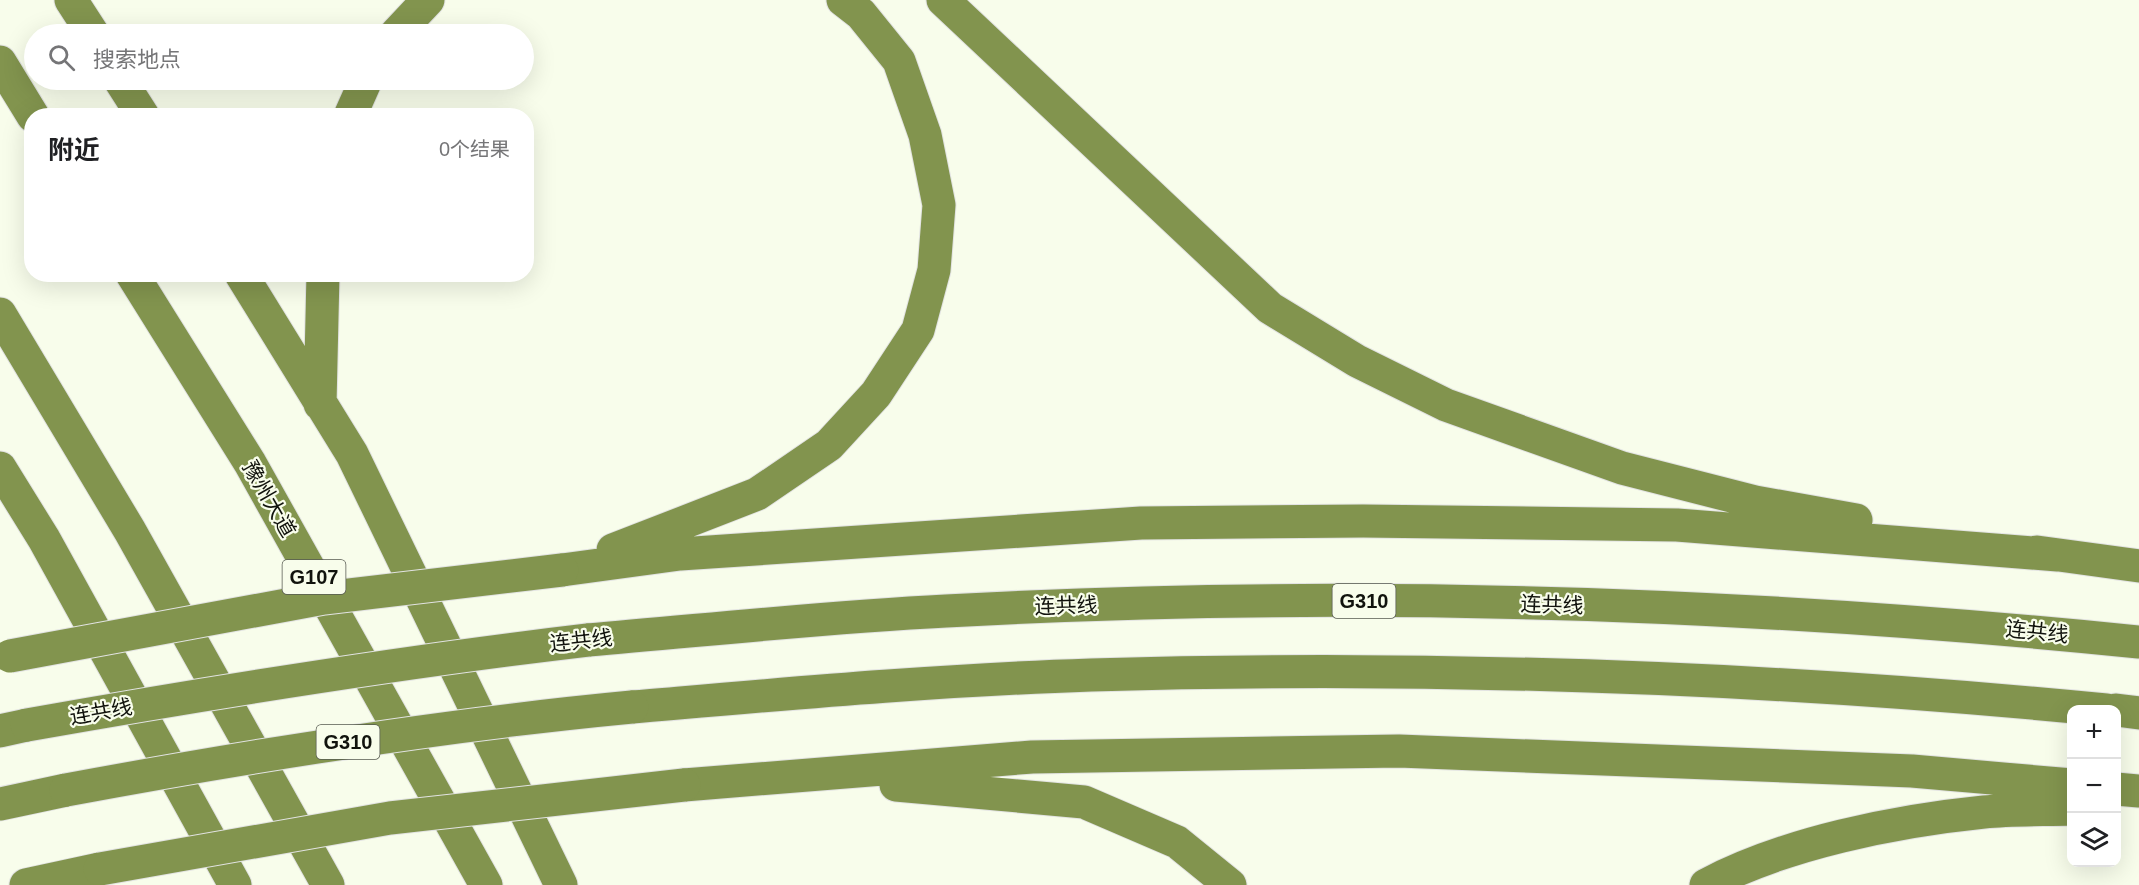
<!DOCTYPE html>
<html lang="zh">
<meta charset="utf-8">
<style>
:root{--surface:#fff;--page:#f2f2f2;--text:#202124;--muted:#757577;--line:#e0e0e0}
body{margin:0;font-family:Arial,"Noto Sans SC",sans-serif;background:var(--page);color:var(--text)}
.controls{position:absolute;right:18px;bottom:18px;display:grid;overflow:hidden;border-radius:12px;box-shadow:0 6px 24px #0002}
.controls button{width:54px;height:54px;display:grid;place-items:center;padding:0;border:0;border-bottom:2px solid var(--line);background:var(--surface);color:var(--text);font:30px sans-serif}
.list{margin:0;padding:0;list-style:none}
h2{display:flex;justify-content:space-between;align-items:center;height:78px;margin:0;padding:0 24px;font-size:26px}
h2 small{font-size:20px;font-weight:400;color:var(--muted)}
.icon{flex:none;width:33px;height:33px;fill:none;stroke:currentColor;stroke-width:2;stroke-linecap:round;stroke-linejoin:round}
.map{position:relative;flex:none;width:2139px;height:885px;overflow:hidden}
.search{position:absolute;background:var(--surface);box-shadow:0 6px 24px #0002;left:24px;top:24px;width:510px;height:66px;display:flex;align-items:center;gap:15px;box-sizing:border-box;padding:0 21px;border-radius:33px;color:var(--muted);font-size:22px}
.panel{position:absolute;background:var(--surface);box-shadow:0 6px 24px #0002;left:24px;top:108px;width:510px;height:174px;border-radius:24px}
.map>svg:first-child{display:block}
</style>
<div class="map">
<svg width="2139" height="885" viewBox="0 0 2139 885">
<rect width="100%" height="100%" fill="#f8fdeb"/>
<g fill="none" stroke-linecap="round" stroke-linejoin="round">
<g stroke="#e2e3e2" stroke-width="35">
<path id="highway" d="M71,0L93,34
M943,0L1270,308L1357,361L1446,405L1622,468L1755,502L1856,520
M396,34L428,0
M0,62L33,116
M120,80L143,116
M350,116L366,80
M132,274L250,463L486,885
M241,274L352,454L561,885
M0,314L130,531L328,885
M320,404L323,274
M0,468L44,539L235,885
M613,550L757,494L829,445L876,394L918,330L934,270L939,205L925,135L899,61L861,14L843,0
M2037,552L2139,566
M562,570L680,554L1141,523L1363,521L1677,525L2058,555
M588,640C707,630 826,617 946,611C1343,589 1743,602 2139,642
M632,707C785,694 938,680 1091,675C1430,665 1769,677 2106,710
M2116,710L2139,713
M0,731L27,725
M684,785L1032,757L1399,751L1912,771L2072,785
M896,785L1084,802L1177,842L1230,885
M2116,789L2139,791
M0,804L66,790
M26,885L100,869
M1706,885C1785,843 1895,821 1984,812C2013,809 2043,810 2072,809"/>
</g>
<use href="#highway" stroke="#82944e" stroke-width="33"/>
<g stroke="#e2e3e2" stroke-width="35" stroke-linecap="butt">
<path id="highway-bridge" d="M10,656L324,598L562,570
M27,725C214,692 400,662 588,640
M66,790C254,755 442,725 632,707
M100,869L390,818L684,785"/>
</g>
<use href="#highway-bridge" stroke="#82944e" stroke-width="33"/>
</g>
<g text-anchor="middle" stroke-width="4.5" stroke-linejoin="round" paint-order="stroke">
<g fill="#f8fdeb" stroke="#565950" stroke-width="1.5">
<rect x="282.5" y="560" width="63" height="34" rx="4.5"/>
<rect x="1332.5" y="584" width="63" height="34" rx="4.5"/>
<rect x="316.5" y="725" width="63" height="34" rx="4.5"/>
</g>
<g font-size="20" font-weight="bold" fill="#11130d">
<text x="314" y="584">G107</text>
<text x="1364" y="608">G310</text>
<text x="348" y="749">G310</text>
</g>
<g font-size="21" fill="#11130d" stroke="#f8fdeb">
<text transform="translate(269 499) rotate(60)" y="7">豫州大道</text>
<text transform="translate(1552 605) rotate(2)" y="7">连共线</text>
<text transform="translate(1066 606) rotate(-2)" y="7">连共线</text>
<text transform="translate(2037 632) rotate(6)" y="7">连共线</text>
<text transform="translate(581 641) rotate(-6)" y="7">连共线</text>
<text transform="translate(101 712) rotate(-10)" y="7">连共线</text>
</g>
</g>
</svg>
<div class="controls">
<button>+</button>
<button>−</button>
<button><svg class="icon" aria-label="layers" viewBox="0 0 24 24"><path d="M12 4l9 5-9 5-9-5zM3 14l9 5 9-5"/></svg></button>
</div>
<div class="search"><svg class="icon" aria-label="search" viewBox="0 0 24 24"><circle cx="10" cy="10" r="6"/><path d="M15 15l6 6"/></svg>搜索地点</div>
<section class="panel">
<h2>附近<small>0个结果</small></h2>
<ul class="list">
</ul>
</section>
</div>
